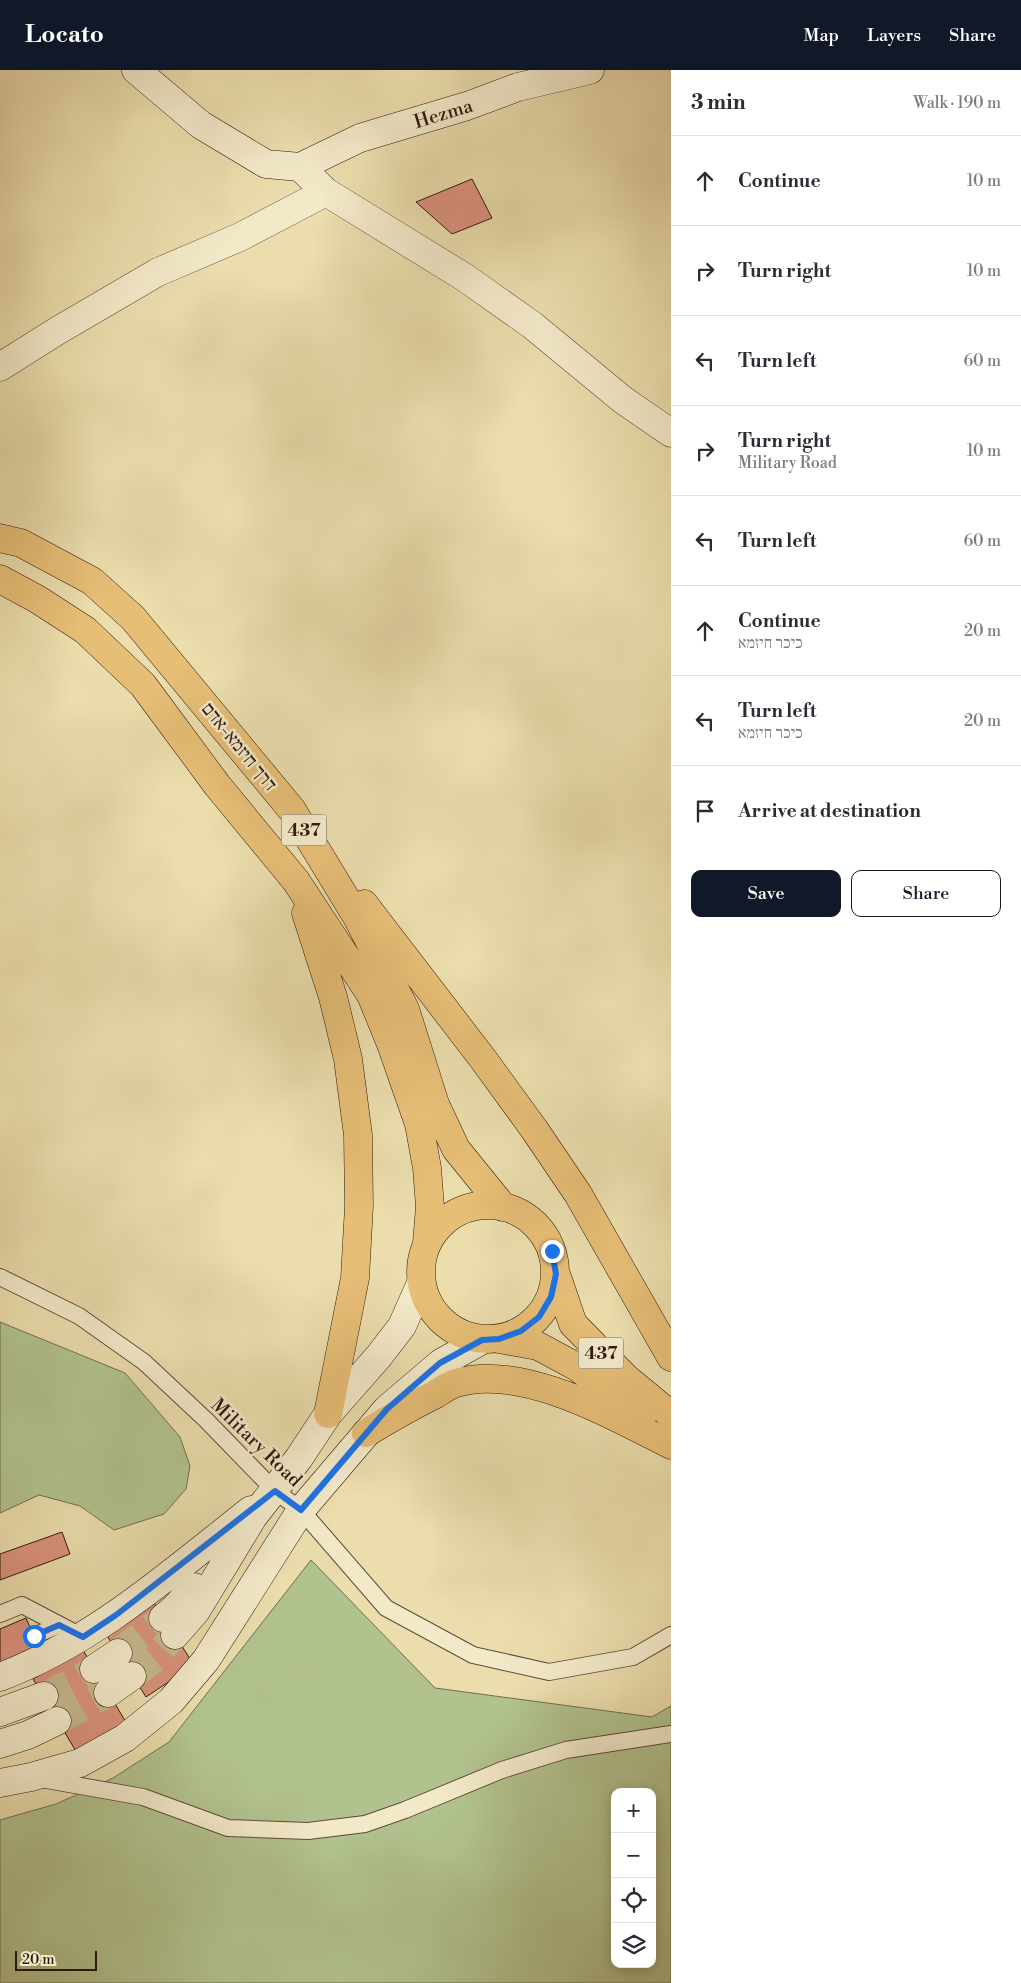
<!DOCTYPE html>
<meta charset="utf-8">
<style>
:root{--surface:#fff;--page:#f2f2f3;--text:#2b2b33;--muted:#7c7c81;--line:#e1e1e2;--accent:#111827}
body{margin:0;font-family:"Libre Bodoni","Frank Ruhl Libre",serif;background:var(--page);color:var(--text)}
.controls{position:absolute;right:15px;bottom:15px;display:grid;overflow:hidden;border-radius:10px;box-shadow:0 2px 12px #0003}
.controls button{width:45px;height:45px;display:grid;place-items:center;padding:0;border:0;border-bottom:1px solid var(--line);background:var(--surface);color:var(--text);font:25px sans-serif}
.scale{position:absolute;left:15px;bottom:12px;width:82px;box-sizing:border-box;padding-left:5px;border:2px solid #2f1911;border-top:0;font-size:14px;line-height:18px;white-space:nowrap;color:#2f1911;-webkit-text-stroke:4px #f2e9c9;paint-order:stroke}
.stop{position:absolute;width:15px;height:15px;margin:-11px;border:4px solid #1a73e8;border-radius:50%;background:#fff}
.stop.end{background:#1a73e8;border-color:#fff;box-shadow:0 1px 5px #0008}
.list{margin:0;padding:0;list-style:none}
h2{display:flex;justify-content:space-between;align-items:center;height:65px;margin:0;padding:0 20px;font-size:21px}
h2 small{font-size:16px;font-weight:400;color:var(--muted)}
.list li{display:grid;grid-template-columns:32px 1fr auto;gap:15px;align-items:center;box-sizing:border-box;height:90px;padding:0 20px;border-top:1px solid var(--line)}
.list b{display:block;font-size:19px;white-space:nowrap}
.list p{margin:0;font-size:16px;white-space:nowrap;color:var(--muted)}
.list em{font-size:16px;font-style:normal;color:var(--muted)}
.actions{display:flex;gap:10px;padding:15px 20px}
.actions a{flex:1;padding:11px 0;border:1px solid var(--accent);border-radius:10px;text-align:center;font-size:18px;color:var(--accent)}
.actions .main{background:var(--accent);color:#fff}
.icon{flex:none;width:28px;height:28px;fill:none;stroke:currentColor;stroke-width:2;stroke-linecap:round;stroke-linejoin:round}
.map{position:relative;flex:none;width:671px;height:1913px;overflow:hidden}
header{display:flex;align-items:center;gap:30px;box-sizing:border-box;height:70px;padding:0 25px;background:var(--accent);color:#fff}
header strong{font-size:24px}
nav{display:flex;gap:28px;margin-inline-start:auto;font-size:18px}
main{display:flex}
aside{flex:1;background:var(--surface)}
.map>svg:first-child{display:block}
</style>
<header>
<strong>Locato</strong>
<nav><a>Map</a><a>Layers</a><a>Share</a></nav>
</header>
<main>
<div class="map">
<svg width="671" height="1913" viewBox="0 0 671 1913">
<rect width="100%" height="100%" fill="#ebddac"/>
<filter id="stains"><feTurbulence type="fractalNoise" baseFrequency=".004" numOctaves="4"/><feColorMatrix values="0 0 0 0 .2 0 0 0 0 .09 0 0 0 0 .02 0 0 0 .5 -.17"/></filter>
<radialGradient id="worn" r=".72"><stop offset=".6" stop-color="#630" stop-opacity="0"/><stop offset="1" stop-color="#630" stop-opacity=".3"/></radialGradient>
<path fill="#b1c28e" stroke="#706e50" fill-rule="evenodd" d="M0,1252L125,1303L180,1367L190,1396L186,1419L164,1444L114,1460L80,1436L39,1425L0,1443Z
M311,1490L435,1618L652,1647L671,1636V1913H0V1750L56,1734L113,1708L169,1672ZM615,1722H652V1894H615Z"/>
<path fill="#da927c" stroke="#2f1911" d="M472,109L492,148L452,164L416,132Z
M62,1462L70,1484L0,1510V1484Z
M153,1531L194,1595L146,1627L104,1561Z
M26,1548L41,1583L0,1600V1559Z
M83,1580L127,1654L77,1683L33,1609Z"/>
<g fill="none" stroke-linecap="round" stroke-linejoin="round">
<path stroke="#c5b68d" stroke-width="28" stroke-dasharray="28 14" stroke-linecap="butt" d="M118,1583L163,1548
M132,1606L155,1588L175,1565
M44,1626L79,1609L94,1599
M57,1651L108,1623"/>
<g stroke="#5e4a38" stroke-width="18">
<path id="lane" d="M0,1207L79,1246L144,1292L206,1350L275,1421L301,1440L386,1538L473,1585L549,1602L633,1587L671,1565
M0,1544L22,1535L83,1567
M34,1566L59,1555
M41,1709L143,1727L228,1758L308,1761L365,1754L405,1740L502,1700L566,1680L671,1664"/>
</g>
<g stroke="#5e4a38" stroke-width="29">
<path id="street" d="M300,97L326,122L464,207L532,255L623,330L671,363
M0,297L57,261L158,202L240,167L326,122"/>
</g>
<g stroke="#2f1911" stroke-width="29">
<path id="secondary" d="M136,0L201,55L266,94L300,97L360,68L467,36L518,17L590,0
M163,1548L175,1538L194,1517
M175,1565L196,1541L253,1447L299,1388L328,1344L379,1286L402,1256L421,1213
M94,1599L118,1583
M0,1607C95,1571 172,1502 251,1440
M108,1623L132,1606
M0,1642L44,1626
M0,1674L28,1665L57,1651
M0,1713L31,1707L80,1693L125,1668L171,1631L206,1590L301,1440L387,1339L441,1293L482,1270"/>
</g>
<g stroke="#2f1911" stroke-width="29">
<path id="primary" d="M0,468L21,473L92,511L133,548L292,740L357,847L405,939L435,1034L456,1079L503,1137
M0,509L37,529L85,560L143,615L217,715L296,811L371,925L391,974L419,1054L427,1098L430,1137L427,1173
M364,834L483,989L534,1059L578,1124L671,1287
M306,843L333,927L348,989L358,1065L359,1136L355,1208L328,1344
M421 1202a67 67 0 1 1 134 0a67 67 0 1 1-134 0Z
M556,1204L573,1254L626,1308L671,1345
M499,1269L538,1276L577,1297L642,1347
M366,1363C389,1349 412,1336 436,1324C442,1320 449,1315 456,1313C522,1293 613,1346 671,1375"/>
</g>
<use href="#lane" stroke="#f2e9c9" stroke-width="16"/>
<use href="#street" stroke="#f2e9c9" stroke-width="28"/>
<use href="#secondary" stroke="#f2e9c9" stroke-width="28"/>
<use href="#primary" stroke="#e6be76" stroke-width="28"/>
</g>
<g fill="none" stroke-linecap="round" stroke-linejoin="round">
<path stroke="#1a73e8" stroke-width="6" d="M34,1566L59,1555L83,1567L116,1545L275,1421L301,1440L387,1339L440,1293L482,1270L499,1269L521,1261L539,1247L551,1227L556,1204L552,1181"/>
</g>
<g text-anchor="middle" stroke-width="5" stroke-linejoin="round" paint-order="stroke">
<g fill="#f2e9c9" stroke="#6a5748" stroke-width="1">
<rect x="281.5" y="744.5" width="45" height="31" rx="4"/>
<rect x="578.5" y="1267.5" width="45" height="31" rx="4"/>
</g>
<g font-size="18" font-weight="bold" fill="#2f1911">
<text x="304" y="766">437</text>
<text x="601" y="1289">437</text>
</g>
<g font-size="19" fill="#2f1911" stroke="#f2e9c9">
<text transform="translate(443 43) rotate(-17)" y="7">Hezma</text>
<text transform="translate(240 676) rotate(51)" y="7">דרך חיזמא-אדם</text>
<text transform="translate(257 1372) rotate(44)" y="7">Military Road</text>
</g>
</g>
<rect width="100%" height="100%" filter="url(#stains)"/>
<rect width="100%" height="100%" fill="url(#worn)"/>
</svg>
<div class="controls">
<button>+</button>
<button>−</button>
<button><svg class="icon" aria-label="locate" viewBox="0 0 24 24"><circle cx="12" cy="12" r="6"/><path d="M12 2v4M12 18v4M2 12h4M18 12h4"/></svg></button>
<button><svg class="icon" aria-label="layers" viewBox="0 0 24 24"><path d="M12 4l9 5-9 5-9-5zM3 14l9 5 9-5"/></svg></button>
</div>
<div class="scale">20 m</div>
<div class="stop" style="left:34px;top:1566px"></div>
<div class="stop end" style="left:552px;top:1181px"></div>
</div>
<aside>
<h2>3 min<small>Walk · 190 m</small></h2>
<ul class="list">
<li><svg class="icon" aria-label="ahead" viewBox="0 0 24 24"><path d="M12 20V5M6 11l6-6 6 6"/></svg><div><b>Continue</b></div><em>10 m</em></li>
<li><svg class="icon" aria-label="right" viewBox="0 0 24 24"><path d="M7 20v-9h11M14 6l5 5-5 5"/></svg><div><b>Turn right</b></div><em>10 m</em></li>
<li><svg class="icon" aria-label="left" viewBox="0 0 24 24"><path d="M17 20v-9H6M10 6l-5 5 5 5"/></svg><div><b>Turn left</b></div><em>60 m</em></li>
<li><svg class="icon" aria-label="right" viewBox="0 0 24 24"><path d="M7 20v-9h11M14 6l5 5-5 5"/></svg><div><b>Turn right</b><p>Military Road</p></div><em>10 m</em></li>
<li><svg class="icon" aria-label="left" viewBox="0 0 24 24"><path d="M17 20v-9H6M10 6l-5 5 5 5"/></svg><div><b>Turn left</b></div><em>60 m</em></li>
<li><svg class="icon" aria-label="ahead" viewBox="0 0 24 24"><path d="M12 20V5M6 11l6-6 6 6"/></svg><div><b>Continue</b><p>כיכר חיזמא</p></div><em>20 m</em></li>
<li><svg class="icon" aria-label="left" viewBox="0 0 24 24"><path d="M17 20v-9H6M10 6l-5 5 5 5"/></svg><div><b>Turn left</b><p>כיכר חיזמא</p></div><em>20 m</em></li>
<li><svg class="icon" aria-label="arrive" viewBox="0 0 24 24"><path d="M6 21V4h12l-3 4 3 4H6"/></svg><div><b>Arrive at destination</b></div></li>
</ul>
<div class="actions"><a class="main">Save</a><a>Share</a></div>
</aside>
</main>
